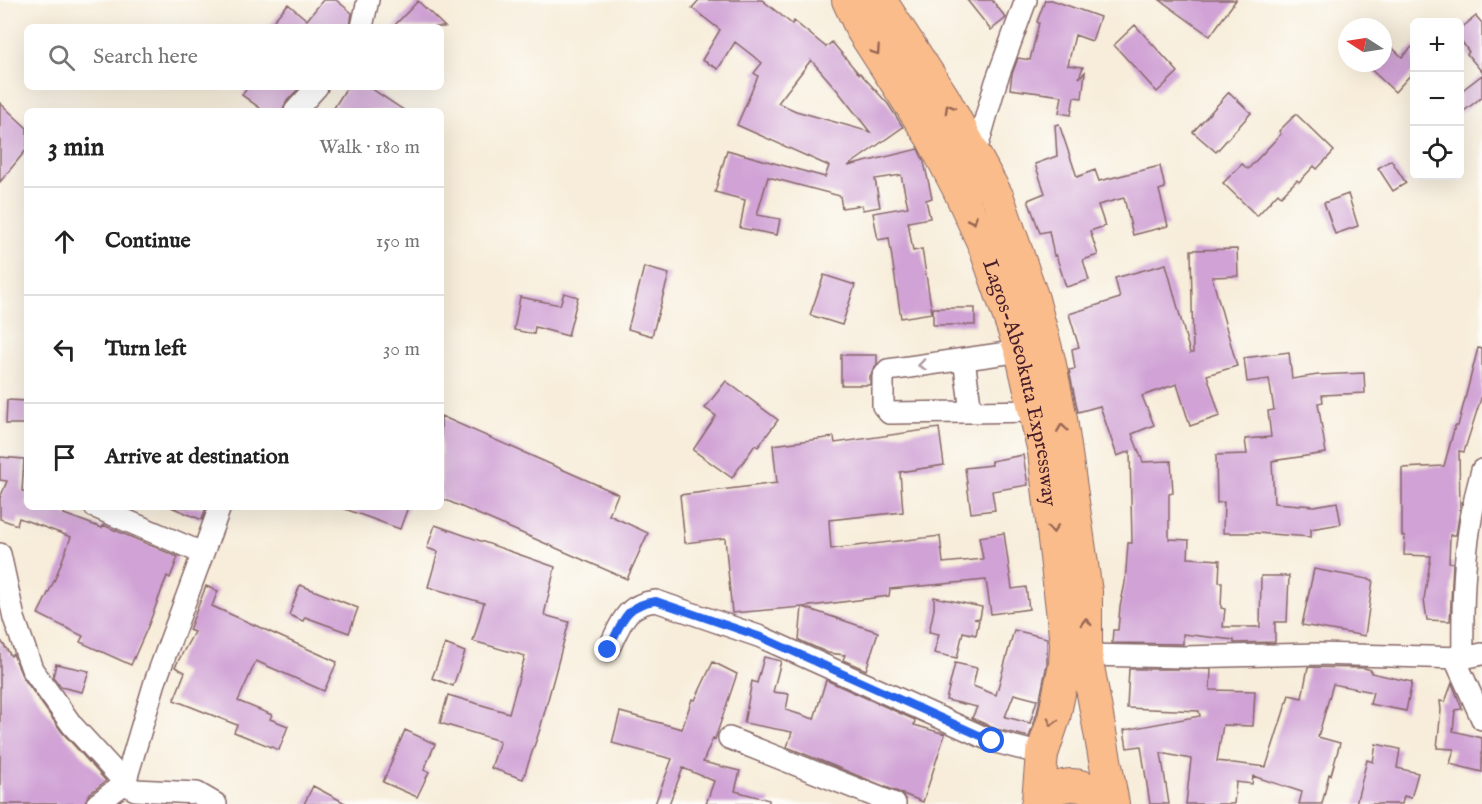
<!DOCTYPE html>
<meta charset="utf-8">
<style>
:root{--surface:#fff;--page:#f2f2f2;--text:#222;--muted:#767676;--line:#e0e0e0}
body{margin:0;font-family:"IM FELL English",serif;background:var(--page);color:var(--text)}
.controls{position:absolute;right:18px;top:18px;display:grid;overflow:hidden;border-radius:9px;box-shadow:0 6px 24px #0002}
.controls button{width:54px;height:54px;display:grid;place-items:center;padding:0;border:0;border-bottom:2px solid var(--line);background:var(--surface);color:var(--text);font:30px sans-serif}
.compass{position:absolute;left:1338px;top:18px;width:54px;height:54px;border-radius:50%;background:var(--surface);box-shadow:0 6px 24px #0002;rotate:282deg}
.stop{position:absolute;width:18px;height:18px;margin:-14px;border:4px solid #2563eb;border-radius:50%;background:#fff}
.stop.end{background:#2563eb;border-color:#fff;box-shadow:0 2px 6px #0008}
.list{margin:0;padding:0;list-style:none}
h2{display:flex;justify-content:space-between;align-items:center;height:78px;margin:0;padding:0 24px;font-size:26px}
h2 small{font-size:20px;font-weight:400;color:var(--muted)}
.list li{display:grid;grid-template-columns:39px 1fr auto;gap:18px;align-items:center;box-sizing:border-box;height:108px;padding:0 24px;border-top:2px solid var(--line)}
.list b{display:block;font-size:22px;white-space:nowrap}
.list em{font-size:20px;font-style:normal;color:var(--muted)}
.icon{flex:none;width:33px;height:33px;fill:none;stroke:currentColor;stroke-width:2;stroke-linecap:round;stroke-linejoin:round}
.map{position:relative;flex:none;width:1482px;height:804px;overflow:hidden}
.search{position:absolute;background:var(--surface);box-shadow:0 6px 24px #0002;left:24px;top:24px;width:420px;height:66px;display:flex;align-items:center;gap:15px;box-sizing:border-box;padding:0 21px;border-radius:9px;color:var(--muted);font-size:22px}
.panel{position:absolute;background:var(--surface);box-shadow:0 6px 24px #0002;left:24px;top:108px;width:420px;height:402px;border-radius:9px}
.map>svg:first-child{display:block}
</style>
<div class="map">
<svg width="1482" height="804" viewBox="0 0 1482 804">
<rect width="100%" height="100%" fill="#fdfcf7"/>
<filter id="ink" filterUnits="userSpaceOnUse"><feTurbulence type="fractalNoise" baseFrequency=".0167" numOctaves="2"/><feDisplacementMap in="SourceGraphic" scale="12" xChannelSelector="R" yChannelSelector="G"/><feConvolveMatrix kernelMatrix="1 2 1 2 8 2 1 2 1" color-interpolation-filters="sRGB"/></filter>
<filter id="wash" filterUnits="userSpaceOnUse"><feTurbulence type="fractalNoise" baseFrequency=".008" numOctaves="4" result="noise"/><feDisplacementMap in="SourceGraphic" scale="24" xChannelSelector="R" yChannelSelector="G"/><feGaussianBlur stdDeviation="1.35" result="paint"/><feColorMatrix in="noise" values="0 0 0 0 0 0 0 0 0 0 0 0 0 0 0 0 0 1.4 0 .05"/><feComposite in="paint" operator="in"/></filter>
<g filter="url(#wash)">
<rect width="100%" height="100%" fill="#f7edda"/>
<g id="blocks">
<path fill="#d0a2d5" fill-rule="evenodd" d="M323,0H336L352,13L350,27H268L288,4L307,20Z
M699,0H762L792,24L794,21L826,47L832,42L859,74L860,73L888,104L903,127L848,166L918,149L924,162L932,198L926,200L930,218L908,222L913,251L922,249L932,313L901,318L889,238L878,240L873,213L908,207L901,175L875,179L880,207L863,210L862,205L842,208L840,196L768,177L757,215L780,219L777,235L740,228L745,200L715,192L727,150L825,177L829,166L737,125L758,76L754,73L762,63L735,42L718,69L702,60L720,30L692,8ZM811,60L837,90L870,132L796,111L778,103Z
M967,0H992L1006,18L991,30Z
M1045,0H1052L1100,17L1092,41L1075,35L1068,65L1083,67L1079,78L1085,72L1082,98L1074,97L1071,115L1059,113L1062,96L1010,89L1012,74L1018,58L1030,60L1039,23L1037,22Z
M1160,0H1236L1210,36Z
M418,1L445,27H393Z
M1476,16L1482,23V72L1467,54L1469,52L1460,39V29Z
M1135,25L1178,72L1157,92L1114,45Z
M1383,39L1402,57L1414,45V71L1395,92L1364,63H1383Z
M1482,75V97L1460,114V92Z
M248,87H300L286,102L283,111H264L242,95Z
M347,87H369L405,111H332Z
M1229,92L1251,113L1216,152L1193,132Z
M0,103L27,128V149L0,182Z
M1296,114L1334,151L1317,169L1314,166L1299,182L1297,180L1281,196L1278,193L1257,216L1223,183L1242,164L1248,169L1281,134L1279,131Z
M1059,124L1077,177L1095,170L1099,181L1160,166L1165,188L1159,190L1168,226L1133,235L1124,198L1098,205L1105,226L1090,231L1098,255L1083,260L1089,280L1066,287L1056,255L1054,256L1049,231L1040,233L1028,200L1045,193L1035,164L1057,156L1055,125Z
M1391,160L1406,183L1393,191L1378,168Z
M1348,194L1358,226L1335,234L1324,203Z
M1237,249L1238,276L1212,277L1237,366L1207,375L1220,416L1190,426L1177,384L1142,396L1154,425L1132,434L1143,462L1171,461L1173,493L1169,494V539L1189,540L1188,558L1220,560L1219,582H1222L1221,608L1225,609L1223,627H1260L1261,576H1289L1287,622H1275V642L1234,643V640L1183,634V644L1112,643L1113,630H1118L1120,607L1125,583L1128,543H1132L1130,451L1117,456L1100,406L1078,412L1069,370L1075,369L1072,349L1079,347L1069,314L1120,298L1115,278L1166,264L1190,353H1193L1191,250Z
M644,267L669,274L652,336L628,329Z
M824,275L855,285L842,325L810,315Z
M564,293L578,297L568,336L535,327L534,334L514,330L520,297L560,305Z
M933,308H975V325H933Z
M1478,348L1482,349V395L1464,452L1459,451L1460,510L1456,535H1450L1449,562L1453,563L1450,621L1427,620L1424,599L1431,556L1404,555L1405,536H1402V468L1444,466L1455,426H1458Z
M1289,352L1292,379L1318,375L1364,373L1365,393L1322,395L1323,402L1318,403L1326,453L1272,461L1274,503L1314,506L1337,502L1341,524L1311,529V537L1257,533H1223L1224,502L1217,503L1216,455L1247,454L1245,439L1271,437L1268,411L1274,410L1269,379L1247,382L1244,358Z
M841,355H877V364L870,376V385H841Z
M726,381L778,420L758,447L755,445L732,478L693,450L716,416L705,408Z
M7,400L27,401V424H6Z
M441,416L618,494L609,515L648,533L627,579L441,498Z
M939,428L944,465L900,472L903,512L829,520L831,549L940,536L943,563L983,559L979,537L1004,533L1012,589L1026,587L1029,609L991,614L986,580L890,589L889,596L803,607L878,632L866,670L843,660L845,655L828,653L799,640L802,607L732,613L725,538L685,543L680,495L777,483L773,445L834,437L835,443Z
M1023,455L1028,485L992,491L995,510L971,513L965,468L992,465L991,461Z
M0,457L24,459L22,491L27,492V507H66L64,514L102,528L103,525L178,557L170,578L167,576L149,624L131,665L80,642L83,636L38,614L55,579L71,537L19,518L17,525L0,519V498L7,481L0,480Z
M171,507H206L202,520Z
M345,507H408L400,529L345,509Z
M435,525L555,567L544,615L569,622L540,729L523,779L491,768L500,741L440,723L448,695L509,713L525,656L473,641L484,603L428,587L438,552L427,548Z
M1314,569L1373,580L1365,636L1302,625Z
M300,585L358,608L349,633L305,617L303,621L289,615Z
M206,586L218,591L212,606L337,662L324,691L256,661L238,701L272,715L270,719L288,726L279,750L234,732L237,725L174,700L185,672L175,667L194,632L189,630Z
M934,597L982,607L980,618L974,619L979,620L976,635L963,632L957,658L934,653L939,634L929,632L934,609Z
M1014,630L1047,638V664L1037,713L1029,737L996,729L972,718L977,707L946,700L955,663L977,668L973,686L996,695ZM1014,694L1037,700L1030,723L1005,717Z
M0,639L11,656L13,654L22,676L62,732L106,781L89,794L84,804H0Z
M445,644L465,652L453,686L432,678Z
M764,657L781,661L773,692L789,694L786,710L814,719L826,680L915,720L914,725L945,734L923,802L787,747L792,732L744,723L752,681L757,683Z
M713,662L737,674L715,739L713,738L703,762L740,771L735,791L769,800V804H706L714,781L683,768L669,804H655L672,759L612,743L620,712L682,729L692,699L695,700Z
M56,664L89,671L82,692L61,687L53,677Z
M1308,667L1364,668L1371,670V673L1412,682L1406,711L1370,704L1373,692L1333,684L1318,737L1340,743L1331,775L1329,774L1322,804H1299L1302,792L1253,776L1252,784L1236,782L1234,804H1186L1191,759L1161,753L1169,804H1150L1141,746L1127,748L1124,730L1200,716L1199,711L1127,708L1129,669H1211L1210,690L1255,691L1253,726L1223,725L1217,761L1266,767L1289,695L1302,698Z
M1452,683L1462,709L1455,710L1453,731L1482,738V772L1450,764L1454,749L1437,748L1441,710L1440,701L1445,702Z
M405,730L435,744L424,770L429,772L417,797L383,782Z
M1376,744L1400,749L1397,768L1418,773L1411,798L1404,796L1402,804H1356L1367,760L1373,762Z
M313,786L347,804H304Z"/>
</g>
</g>
<g filter="url(#ink)">
<use href="#blocks" fill-opacity="0" stroke="#876768" stroke-width="1.5"/>
<g fill="none" stroke-linecap="round" stroke-linejoin="round">
<g stroke="#876768" stroke-width="24">
<path id="minor" d="M362,27L368,0
M295,111L317,87
M975,155L996,82L1026,0
M1021,351L888,370L883,377V406L889,413L1036,411
M964,359L971,412
M95,507L202,553
M0,554L14,618L32,669L72,725L125,783L135,790L197,793L216,804
M608,650C621,625 624,604 656,601L761,637L992,741L1042,754
M1086,655L1184,657L1317,654L1463,658L1482,654
M1454,657L1482,719
M1463,658C1462,593 1464,533 1482,470
M729,738L895,804
M97,804L125,783L155,682L220,507"/>
</g>
<g stroke="#876768" stroke-width="34">
<g id="highway">
<path id="s1" d="M848,0L862,30L932,138L958,188L984,245L1021,351L1044,452L1066,644L1065,664L1054,718L1042,754L1038,801"/>
<path d="M880,0L943,97L998,198L1033,299L1049,360L1061,419L1086,592V655L1113,804"/>
<path d="M1037,804C1046,789 1067,781 1084,787C1093,790 1101,798 1108,804"/>
</g>
</g>
<use href="#minor" stroke="#fff" stroke-width="21"/>
<use href="#highway" stroke="#f9bc8a" stroke-width="32"/>
</g>
<defs><path id="oneway-chevron" d="M-2-3.5L2.5 0L-2 3.5" fill="none" stroke-width="1.6" stroke-linecap="round" stroke-linejoin="round" transform="scale(1.5)"/></defs>
<g stroke="#996656">
<use href="#oneway-chevron" transform="translate(876 51) rotate(56)"/>
<use href="#oneway-chevron" transform="translate(949 108) rotate(-119)"/>
<use href="#oneway-chevron" transform="translate(973 220) rotate(66)"/>
<use href="#oneway-chevron" transform="translate(1062 428) rotate(-98)"/>
<use href="#oneway-chevron" transform="translate(1053 529) rotate(83)"/>
<use href="#oneway-chevron" transform="translate(1086 622) rotate(-91)"/>
<use href="#oneway-chevron" transform="translate(1052 722) rotate(106)"/>
</g>
<use stroke="#ae9aa0" href="#oneway-chevron" transform="translate(922 365) rotate(172)"/>
</g>
<g fill="none" stroke-linecap="round" stroke-linejoin="round" filter="url(#ink)">
<path stroke="#2563eb" stroke-width="8" d="M608,650C621,625 624,604 656,601L761,637L992,741"/>
</g>
<g text-anchor="middle" stroke-width="4.5" stroke-linejoin="round" paint-order="stroke">
<g font-size="21" fill="#4a1f2b" stroke="#fdfcf7">
<text dy="7" stroke="none"><textPath href="#s1" startOffset="424">Lagos-Abeokuta Expressway</textPath></text>
</g>
</g>
</svg>
<div class="controls">
<button>+</button>
<button>−</button>
<button><svg class="icon" aria-label="locate" viewBox="0 0 24 24"><circle cx="12" cy="12" r="6"/><path d="M12 2v4M12 18v4M2 12h4M18 12h4"/></svg></button>
</div>
<svg class="compass" viewBox="-18 -18 36 36"><path d="M0-13l5 13h-10z" fill="#e53935"/><path d="M0 13l5-13h-10z" fill="#767676"/></svg>
<div class="stop" style="left:992px;top:741px"></div>
<div class="stop end" style="left:608px;top:650px"></div>
<div class="search"><svg class="icon" aria-label="search" viewBox="0 0 24 24"><circle cx="10" cy="10" r="6"/><path d="M15 15l6 6"/></svg>Search here</div>
<section class="panel">
<h2>3 min<small>Walk · 180 m</small></h2>
<ul class="list">
<li><svg class="icon" aria-label="ahead" viewBox="0 0 24 24"><path d="M12 20V5M6 11l6-6 6 6"/></svg><div><b>Continue</b></div><em>150 m</em></li>
<li><svg class="icon" aria-label="left" viewBox="0 0 24 24"><path d="M17 20v-9H6M10 6l-5 5 5 5"/></svg><div><b>Turn left</b></div><em>30 m</em></li>
<li><svg class="icon" aria-label="arrive" viewBox="0 0 24 24"><path d="M6 21V4h12l-3 4 3 4H6"/></svg><div><b>Arrive at destination</b></div></li>
</ul>
</section>
</div>
